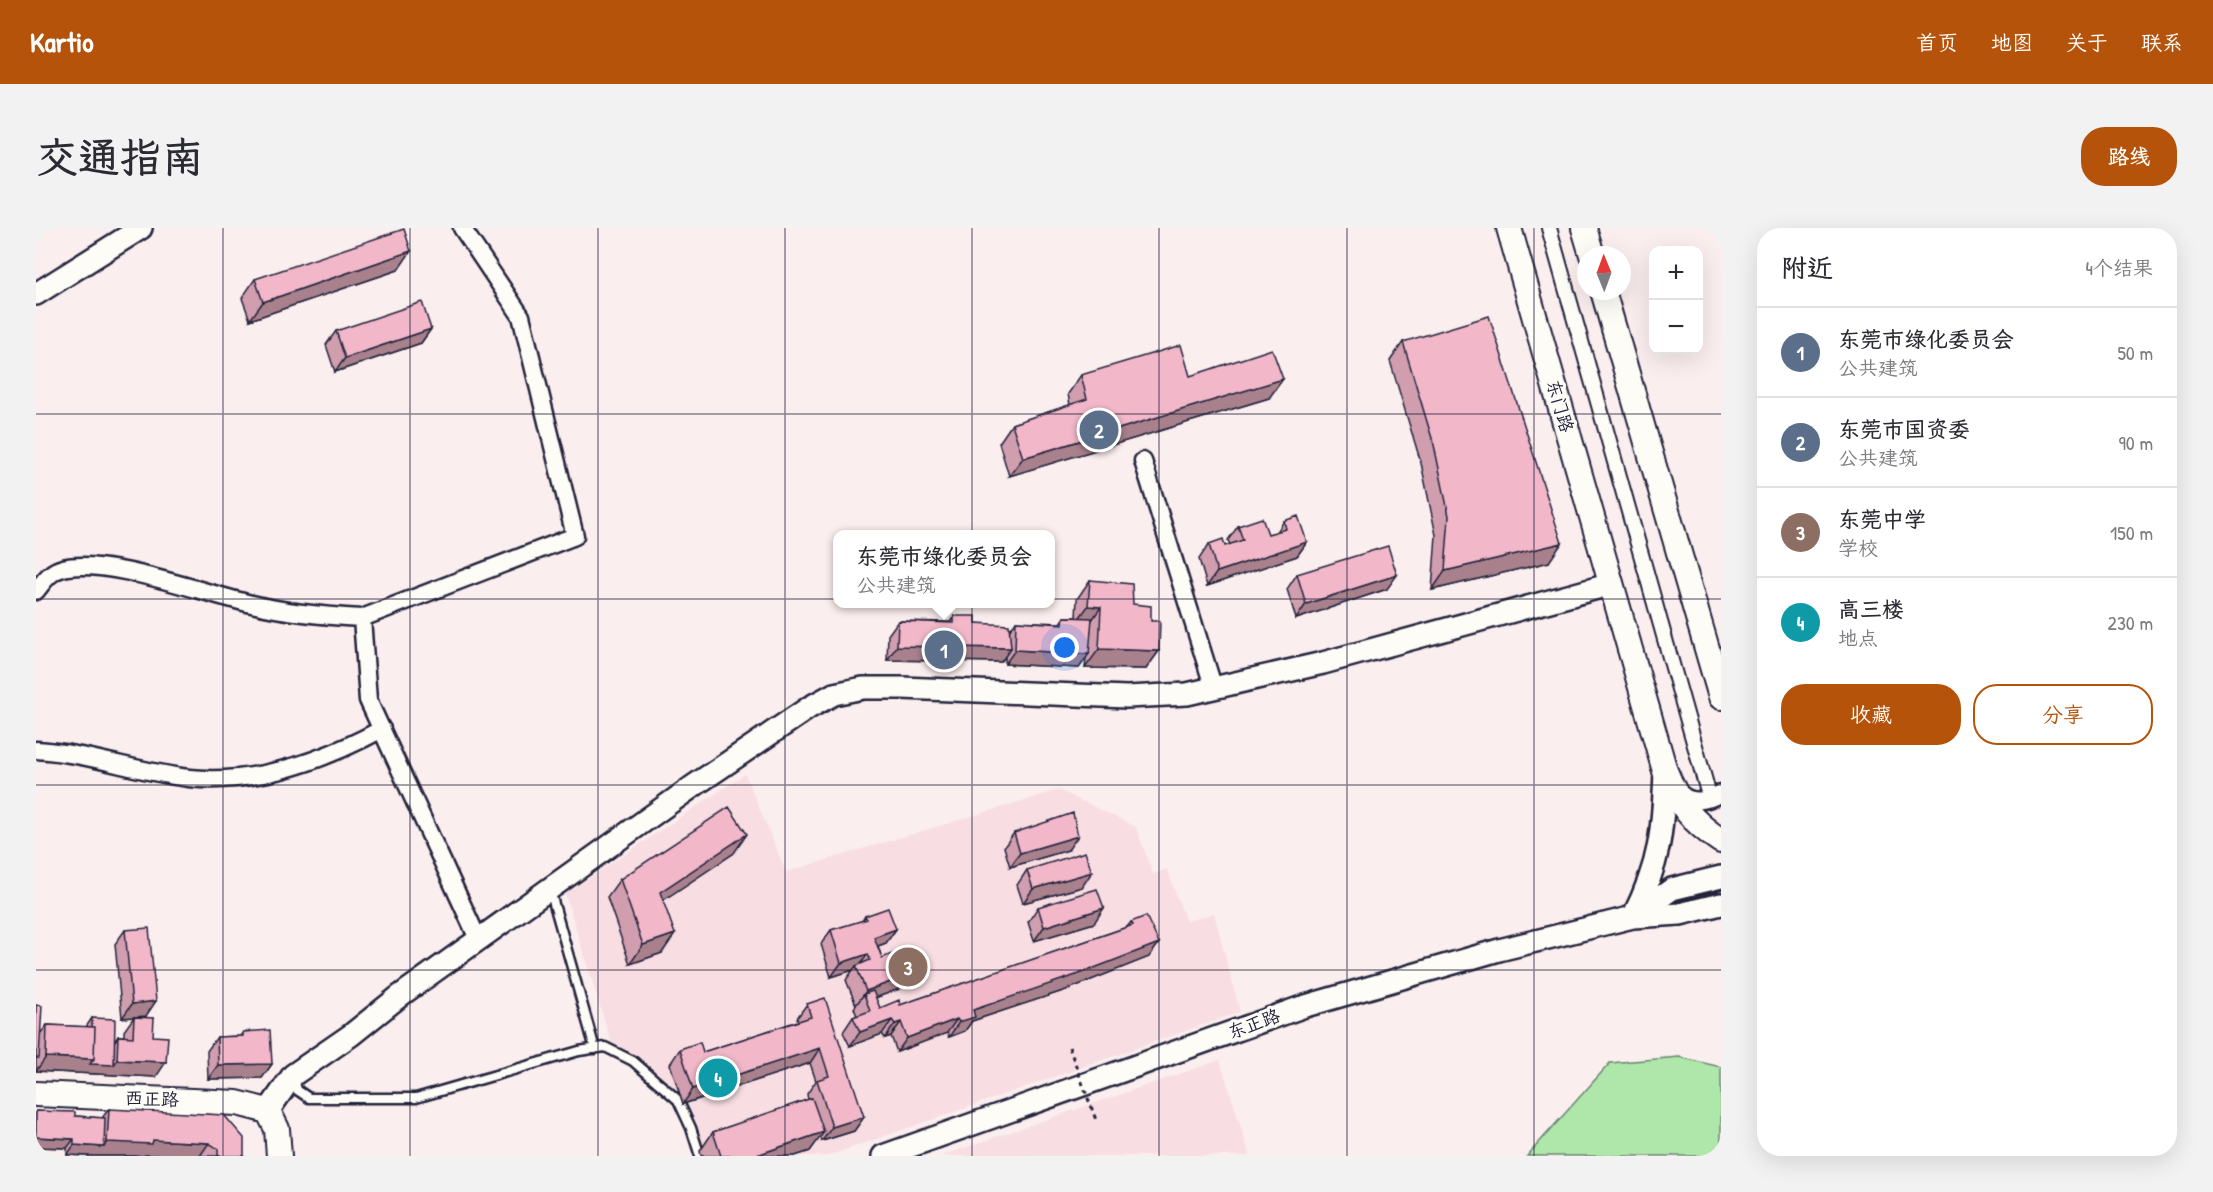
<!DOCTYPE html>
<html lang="zh">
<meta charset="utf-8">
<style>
:root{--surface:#fff;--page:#f2f2f3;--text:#2b2b33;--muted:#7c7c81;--line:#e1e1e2;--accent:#b45309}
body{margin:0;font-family:"Patrick Hand","LXGW WenKai TC",sans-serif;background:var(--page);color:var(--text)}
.controls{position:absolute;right:18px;top:18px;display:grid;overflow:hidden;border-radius:12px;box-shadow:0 6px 24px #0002}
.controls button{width:54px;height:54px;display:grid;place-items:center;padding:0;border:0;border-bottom:2px solid var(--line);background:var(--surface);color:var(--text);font:30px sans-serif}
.compass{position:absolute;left:1541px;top:18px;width:54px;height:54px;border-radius:50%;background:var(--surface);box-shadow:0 6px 24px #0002;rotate:359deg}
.you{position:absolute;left:1029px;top:420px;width:21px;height:21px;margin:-15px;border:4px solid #fff;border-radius:50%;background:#1a73e8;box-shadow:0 0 0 9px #1a73e833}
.badge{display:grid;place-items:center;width:39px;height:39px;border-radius:50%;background:var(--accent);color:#fff;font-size:20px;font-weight:700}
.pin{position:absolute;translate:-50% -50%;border:3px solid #fff;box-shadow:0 2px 6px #0006}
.popup{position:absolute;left:797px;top:302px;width:222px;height:78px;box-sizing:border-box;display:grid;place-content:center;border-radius:12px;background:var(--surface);filter:drop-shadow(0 2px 4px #0005);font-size:20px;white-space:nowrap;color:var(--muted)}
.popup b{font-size:22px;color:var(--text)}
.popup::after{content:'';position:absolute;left:50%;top:100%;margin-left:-12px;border:12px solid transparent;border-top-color:var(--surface)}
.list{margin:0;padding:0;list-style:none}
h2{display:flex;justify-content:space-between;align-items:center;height:78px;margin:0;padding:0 24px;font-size:26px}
h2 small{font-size:20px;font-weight:400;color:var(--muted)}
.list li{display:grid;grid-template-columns:39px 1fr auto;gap:18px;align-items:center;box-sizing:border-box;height:90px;padding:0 24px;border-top:2px solid var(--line)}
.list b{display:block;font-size:22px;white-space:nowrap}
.list p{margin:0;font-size:20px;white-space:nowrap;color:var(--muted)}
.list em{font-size:20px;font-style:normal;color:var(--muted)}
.actions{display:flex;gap:12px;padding:18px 24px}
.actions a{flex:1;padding:14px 0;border:2px solid var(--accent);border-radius:24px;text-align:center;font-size:21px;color:var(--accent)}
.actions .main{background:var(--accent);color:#fff}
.map{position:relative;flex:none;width:1685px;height:928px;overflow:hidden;border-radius:24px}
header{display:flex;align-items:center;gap:36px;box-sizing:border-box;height:84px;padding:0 30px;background:var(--accent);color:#fff}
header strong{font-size:28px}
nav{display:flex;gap:33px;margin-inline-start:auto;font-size:21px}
.intro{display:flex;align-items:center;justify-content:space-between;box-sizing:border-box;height:144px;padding:0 36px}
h1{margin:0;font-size:42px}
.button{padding:15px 27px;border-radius:24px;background:var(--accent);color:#fff;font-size:21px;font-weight:700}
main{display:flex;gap:36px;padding:0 36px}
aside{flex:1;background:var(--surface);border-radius:24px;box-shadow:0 6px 24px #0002}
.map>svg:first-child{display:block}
</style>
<header>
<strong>Kartio</strong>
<nav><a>首页</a><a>地图</a><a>关于</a><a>联系</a></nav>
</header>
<div class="intro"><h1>交通指南</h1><a class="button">路线</a></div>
<main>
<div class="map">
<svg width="1685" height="928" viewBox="0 0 1685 928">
<rect width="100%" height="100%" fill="#fbeeee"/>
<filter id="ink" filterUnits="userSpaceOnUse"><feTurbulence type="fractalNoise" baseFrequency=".0167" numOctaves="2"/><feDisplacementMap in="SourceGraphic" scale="12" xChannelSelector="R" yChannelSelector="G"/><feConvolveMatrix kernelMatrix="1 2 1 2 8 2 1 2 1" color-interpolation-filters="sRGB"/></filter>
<g filter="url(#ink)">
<path fill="#f8dee3" d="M709,546L750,644L1023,562L1100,599L1117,646L1131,641L1150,694L1178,685L1204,784L792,928H661L645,871L603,829L575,814L529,666Z
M1184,832L1214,928H904H905Z"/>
<path fill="#afe6a9" stroke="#688472" stroke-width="1.5" d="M1643,829L1685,839V928H1491L1574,835Z"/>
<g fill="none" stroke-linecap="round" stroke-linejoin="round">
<g stroke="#22223b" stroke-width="13">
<path id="service" d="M514,662L559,821
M258,850L261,862L273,870H380L543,823L569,819L597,833L642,872L655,900L664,928"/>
</g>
<g stroke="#22223b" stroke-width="18">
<path id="pedestrian" d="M1513,0L1674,571"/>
</g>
<g stroke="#22223b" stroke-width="21">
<path id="minor" d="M426,0L485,88L539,308L326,390L332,472L442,711
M1107,233L1178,461
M0,363C8,353 14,343 27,340C70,329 170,366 216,376C252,385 289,388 326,390
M0,522C52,525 101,544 153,550C221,557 287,533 346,501
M1641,562C1652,577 1670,574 1685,565"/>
</g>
<g stroke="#22223b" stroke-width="26">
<path id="tertiary" d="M0,66L105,0
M1600,687L1636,661L1685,649
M1597,689C1624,635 1627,603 1629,543
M232,883L257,847L315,807L365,767L656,559L774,479L798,466L827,460H866L1091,469L1151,466L1287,435L1576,356
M847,928L1266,779L1463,722L1597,689L1644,686L1685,676"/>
</g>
<g stroke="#22223b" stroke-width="28">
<path id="secondary" d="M1473,0L1629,543C1642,576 1656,594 1685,613
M1548,0L1556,27
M1567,63L1685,469
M0,866L201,875L232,883L241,901L243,928"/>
</g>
<use href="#service" stroke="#fdfcf7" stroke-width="8"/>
<use href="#pedestrian" stroke="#fdfcf7" stroke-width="14"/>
<use href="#minor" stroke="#fdfcf7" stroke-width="16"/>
<use href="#tertiary" stroke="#fdfcf7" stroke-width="21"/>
<use href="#secondary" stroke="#fdfcf7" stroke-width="24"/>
<path stroke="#22223b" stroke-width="3" stroke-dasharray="4.5 4.5" stroke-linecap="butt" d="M1033,819L1060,892"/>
</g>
<path fill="#d09eae" stroke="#22223b" stroke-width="1.5" d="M362,42L214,92L206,70L219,51Z
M395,101L385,115L299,144L290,117L300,103Z
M1367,114L1513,334L1396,362L1400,307L1385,235L1354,133Z
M1045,147L1154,148L1233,170L973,248L963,215L976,196L1034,177L1032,166Z
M1248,293L1271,314L1261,328L1171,358L1163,331L1173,316L1189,318L1194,317L1192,312L1202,298L1232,306L1241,304Z
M1261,346L1351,361L1260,391L1251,361Z
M1054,352L1097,376L1115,393L1123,423L1110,441L1049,440L1050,430L1043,440L969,436V428L965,434L851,432L852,407L862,393L914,394L918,388L940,395L974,402L980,393L1024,395L1028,389H1040L1041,371Z
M978,605L1032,622L974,639L968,619Z
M698,625L627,672L626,725L594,736L571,669L584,651Z
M991,642L1046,659L987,675L981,657Z
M1002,679L1058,695L998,713L992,694Z
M829,688L860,701L850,715L842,718L846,730L863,761L839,770L844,780L864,777L1091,699L1095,694L1123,715L1113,729L1030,762L936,793L929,803L913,809L911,805L861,824L855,808L849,810L846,806L814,818L807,804L817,789L821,788L818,780L820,777L810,752L817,742L795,749L785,716L795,702L826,693Z
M89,702L110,788L99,789L117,808L120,849L0,843V777L4,806L11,797L50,799L56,790L79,813L82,808H88V803L98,789L86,790L79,716Z
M771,776L828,889L818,903L786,913L784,908L774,923L759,928H665L664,923L677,904L772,872L771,866L780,853L774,835L647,876L634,836L644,821L667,824L762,793L761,790Z
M207,804L236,836L226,850L172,851L171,823L181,809L204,808Z
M73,881L208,928H130L109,927L108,928H53L31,927V920L0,919V883L39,888L66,890Z"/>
<path fill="#a9818d" stroke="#22223b" stroke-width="1.5" d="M375,23L362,42L214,92L227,74Z
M395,101L385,115L299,144L309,130Z
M1247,151L1233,170L973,248L987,230Z
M1271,314L1261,328L1171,358L1181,344Z
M1526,315L1513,334L1396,362L1409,343Z
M1361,347L1351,361L1260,391L1270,376Z
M1052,378L1065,379L1052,398L1039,396Z
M861,418L975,420L965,434L851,432Z
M1063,421L1123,423L1110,441L1049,440Z
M979,422L1053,426L1043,440L969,436Z
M711,606L698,625L611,683L624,664Z
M1042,608L1032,622L974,639L984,625Z
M1056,644L1046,659L987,675L997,661Z
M1068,680L1058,695L998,713L1008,699Z
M860,701L850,715L828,723L838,709Z
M639,706L626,725L594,736L607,717Z
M1123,715L1113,729L1030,762L936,793L929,803L913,809L923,794L937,782Z
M832,726L821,741L820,738L817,742L795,749L805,735Z
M873,747L863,761L831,773L828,766L820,777L830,763Z
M120,773L110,788L86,790L96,776Z
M921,791L911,805L861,824L871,810Z
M856,792L846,806L814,818L824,804Z
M865,794L855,808L849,810L859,796Z
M784,820L774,835L647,876L657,861Z
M10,829L58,831L78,837L81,832L130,834L120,849L0,843Z
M236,836L226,850L172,851L182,837Z
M828,889L818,903L786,913L796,899Z
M788,904L774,923L759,928H718Z
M0,909L38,911L31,920L0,919Z
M117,912L173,915L164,928L109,927L108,928H53L31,927L38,917L68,919L71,914Z"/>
<path fill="#f2b8ca" stroke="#22223b" stroke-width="1.5" d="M368,1L375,23L227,74L219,51Z
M386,74L395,101L309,130L300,103Z
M1453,88L1526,315L1409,343L1413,288L1398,217L1367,114Z
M1145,117L1154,148L1236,121L1247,151L987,230L976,196L1051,171L1045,147Z
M1262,288L1271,314L1181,344L1173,316L1187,311L1189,318L1207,312L1202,298L1226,290L1232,306L1250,301L1248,293Z
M1352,318L1361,347L1270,376L1261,346Z
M1054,352L1096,356L1097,376L1115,378V393H1124L1123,423L1063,421L1065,379L1052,378Z
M918,388H940V395L973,397L975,420L861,418L862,393L918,395Z
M1028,389L1056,390L1053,426L979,422L980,393L1027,396Z
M693,579L711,606L624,664L639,706L607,717L584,651Z
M1037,585L1042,608L984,625L978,605Z
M1049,624L1056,644L997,661L991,642Z
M1061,661L1068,680L1008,699L1002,679Z
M852,680L860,701L838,709L846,730L864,723L873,747L830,763L820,738L834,732L832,726L805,735L795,702L831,691L829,688Z
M1110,688L1123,715L1040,747L937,782L939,789L923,794L921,791L871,810L865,794L859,796L856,792L824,804L817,789L834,783L828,766L837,763L844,780L863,772L864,777L1097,697L1095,694Z
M113,700L120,773L96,776L89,702Z
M789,770L828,889L796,899L781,852L793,848L784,820L657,861L644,821L664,814L667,824L775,789L771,776Z
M0,777L6,778L3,830H0Z
M98,789L118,790L117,808L132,809L130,834L81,832L82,808L97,809Z
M56,790L79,791L78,837L54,836L58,831L59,799H56Z
M11,797L59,799L58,831L10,829Z
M234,802L236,836L182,837L181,809L207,808V804Z
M776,870L788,904L718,928H685L677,904Z
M73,881L188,887L208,910V928H182V921L173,915L117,912L116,916L71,914Z
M0,883L39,884V888L69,890L68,919L38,917V911L0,909Z"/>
</g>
<path fill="none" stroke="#22223b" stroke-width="1.5" stroke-opacity="0.55" d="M187,0V928M374,0V928M562,0V928M749,0V928M936,0V928M1123,0V928M1311,0V928M1498,0V928M0,186H1685M0,371H1685M0,557H1685M0,742H1685"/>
<g text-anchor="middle" stroke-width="6" stroke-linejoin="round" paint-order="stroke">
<g font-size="18" fill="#22223b" stroke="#fdfcf7">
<text transform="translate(1524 178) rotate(74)" y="6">东门路</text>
<text transform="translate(1218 796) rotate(-20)" y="6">东正路</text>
<text transform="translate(116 871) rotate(2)" y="6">西正路</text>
</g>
</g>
</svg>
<div class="controls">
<button>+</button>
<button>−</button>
</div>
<svg class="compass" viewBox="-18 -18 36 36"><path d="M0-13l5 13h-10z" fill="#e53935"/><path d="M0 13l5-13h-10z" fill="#7c7c81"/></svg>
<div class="you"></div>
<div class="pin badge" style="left:908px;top:422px;background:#5c6f8a">1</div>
<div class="popup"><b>东莞市绿化委员会</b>公共建筑</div>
<div class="pin badge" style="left:1063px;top:202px;background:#5c6f8a">2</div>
<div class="pin badge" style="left:872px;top:739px;background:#8d6e63">3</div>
<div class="pin badge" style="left:682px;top:850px;background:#0f9aa8">4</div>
</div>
<aside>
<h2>附近<small>4个结果</small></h2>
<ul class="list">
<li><span class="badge" style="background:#5c6f8a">1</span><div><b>东莞市绿化委员会</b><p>公共建筑</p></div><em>50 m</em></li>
<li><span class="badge" style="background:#5c6f8a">2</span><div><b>东莞市国资委</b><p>公共建筑</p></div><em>90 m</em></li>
<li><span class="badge" style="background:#8d6e63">3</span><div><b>东莞中学</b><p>学校</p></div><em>150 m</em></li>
<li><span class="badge" style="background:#0f9aa8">4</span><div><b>高三楼</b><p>地点</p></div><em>230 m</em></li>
</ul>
<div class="actions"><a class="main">收藏</a><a>分享</a></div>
</aside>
</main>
